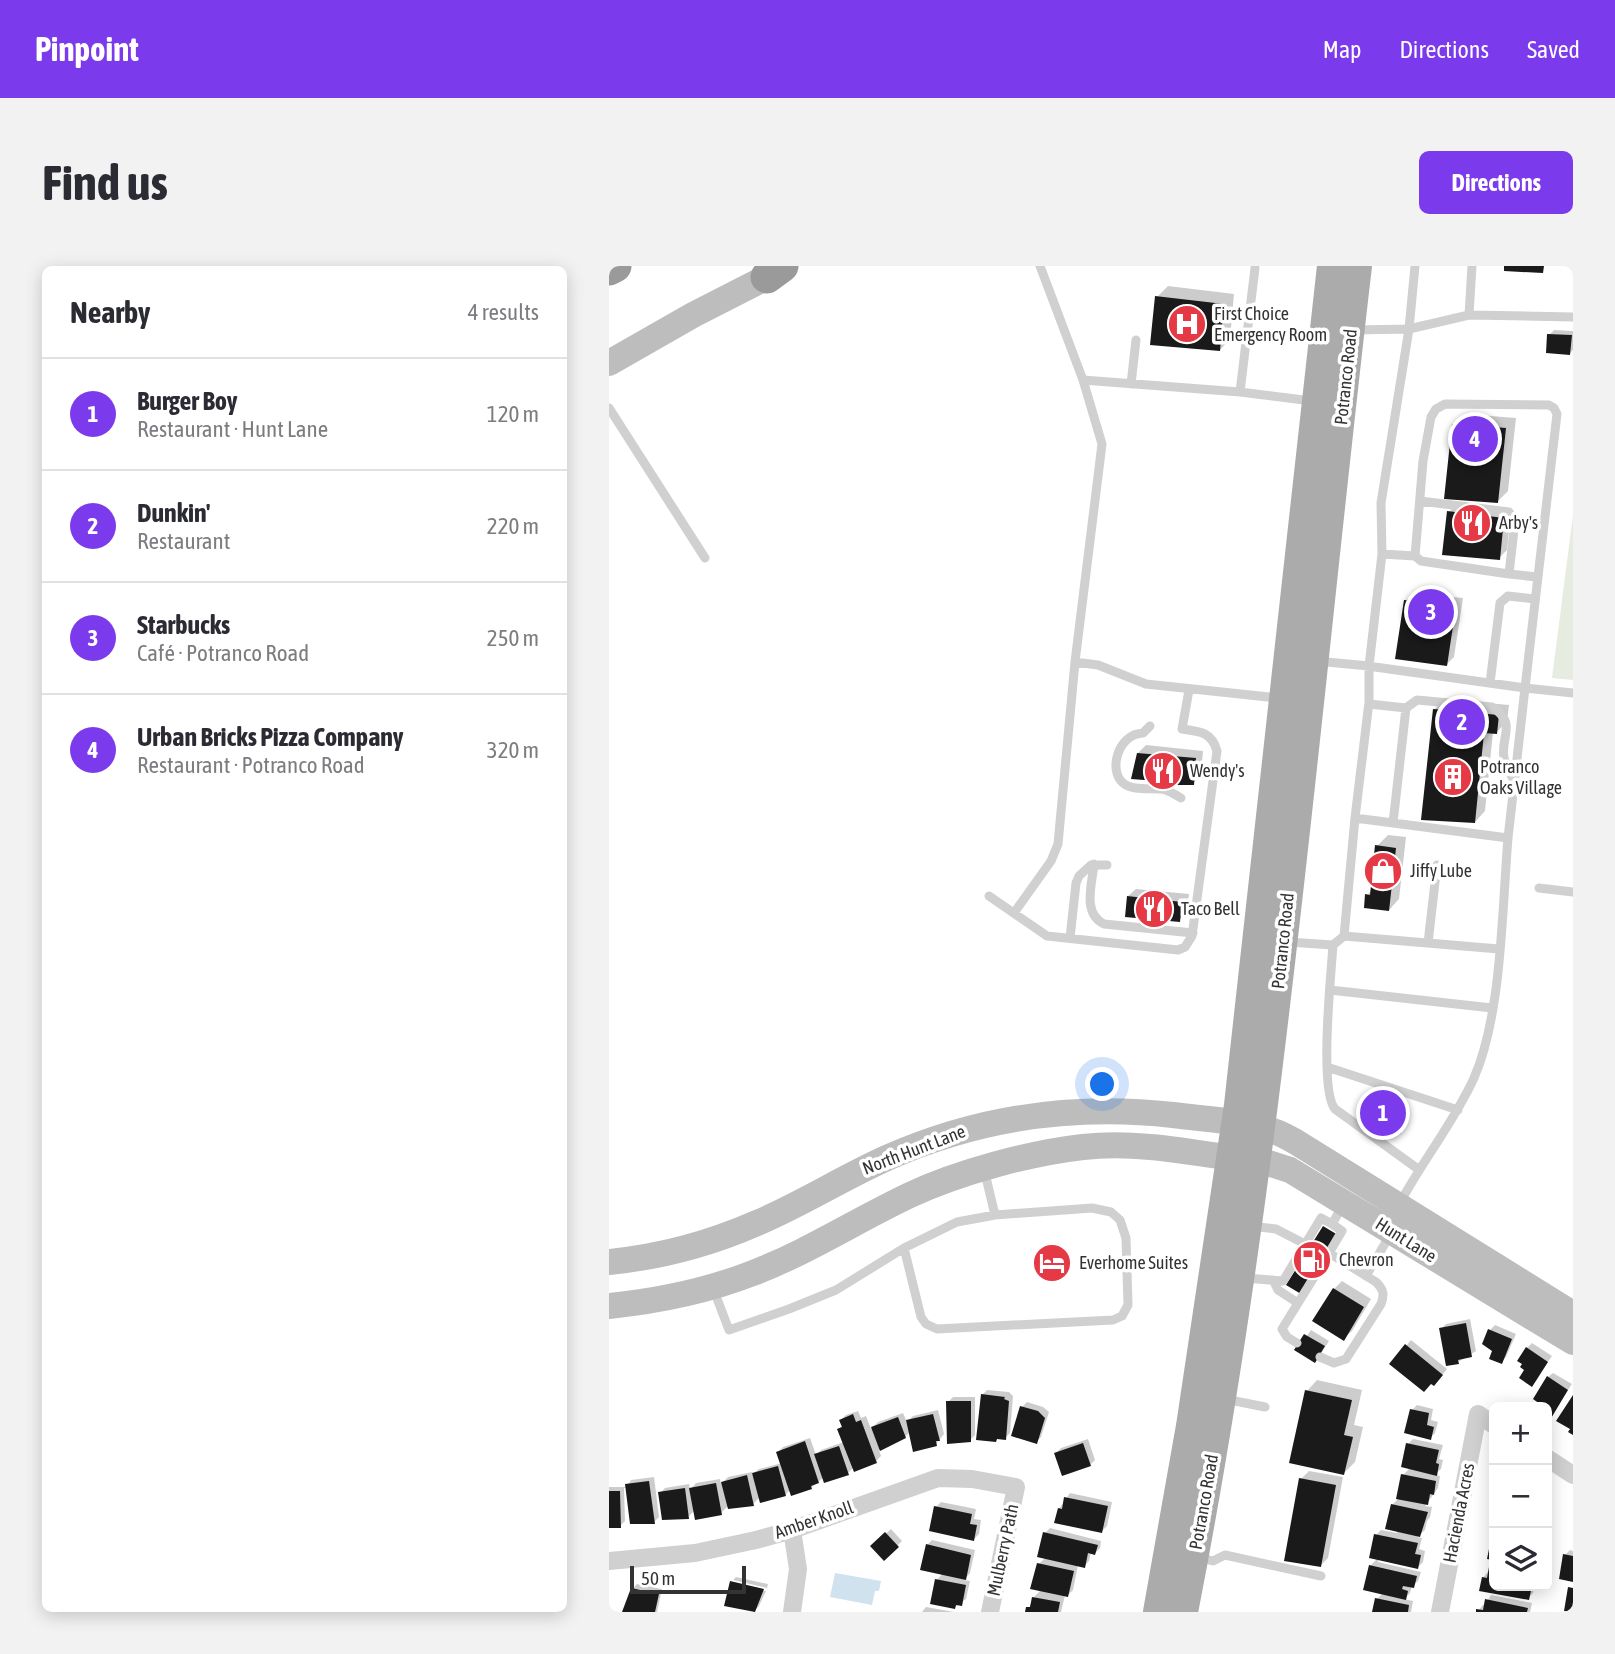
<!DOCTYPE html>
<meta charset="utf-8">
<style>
:root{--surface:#fff;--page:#f2f2f3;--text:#2b2b33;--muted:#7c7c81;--line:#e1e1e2;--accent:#7c3aed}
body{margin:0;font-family:"Asap Condensed",sans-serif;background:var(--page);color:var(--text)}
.controls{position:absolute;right:21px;bottom:21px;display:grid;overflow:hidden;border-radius:10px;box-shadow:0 4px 18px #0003}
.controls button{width:63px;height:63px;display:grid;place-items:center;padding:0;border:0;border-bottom:2px solid var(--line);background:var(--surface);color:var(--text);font:35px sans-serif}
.scale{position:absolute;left:21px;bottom:18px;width:116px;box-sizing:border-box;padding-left:7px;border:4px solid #333;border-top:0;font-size:19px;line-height:24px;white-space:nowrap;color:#333;-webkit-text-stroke:5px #fff;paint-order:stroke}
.you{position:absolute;left:494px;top:819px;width:24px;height:24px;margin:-18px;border:5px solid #fff;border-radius:50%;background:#1a73e8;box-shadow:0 0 0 10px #1a73e833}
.badge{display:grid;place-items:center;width:46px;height:46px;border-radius:50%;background:var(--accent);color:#fff;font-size:23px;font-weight:700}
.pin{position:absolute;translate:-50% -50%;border:4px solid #fff;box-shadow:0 2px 7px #0006}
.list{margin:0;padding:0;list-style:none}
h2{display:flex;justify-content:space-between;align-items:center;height:91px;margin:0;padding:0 28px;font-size:30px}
h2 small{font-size:23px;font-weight:400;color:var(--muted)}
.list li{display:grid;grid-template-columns:46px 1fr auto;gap:21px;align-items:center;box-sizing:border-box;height:112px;padding:0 28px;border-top:2px solid var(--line)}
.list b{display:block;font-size:26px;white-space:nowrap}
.list p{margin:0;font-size:23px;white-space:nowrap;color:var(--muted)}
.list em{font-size:23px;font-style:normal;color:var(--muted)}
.icon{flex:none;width:38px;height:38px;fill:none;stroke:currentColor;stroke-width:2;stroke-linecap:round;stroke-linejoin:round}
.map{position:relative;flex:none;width:964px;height:1346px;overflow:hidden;border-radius:10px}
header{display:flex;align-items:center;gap:42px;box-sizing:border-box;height:98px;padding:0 35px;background:var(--accent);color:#fff}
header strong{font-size:33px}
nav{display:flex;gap:38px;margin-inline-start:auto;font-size:24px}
.intro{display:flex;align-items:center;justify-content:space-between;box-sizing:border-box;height:168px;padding:0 42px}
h1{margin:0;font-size:49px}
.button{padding:18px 32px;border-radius:10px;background:var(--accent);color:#fff;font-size:24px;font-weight:700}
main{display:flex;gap:42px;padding:0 42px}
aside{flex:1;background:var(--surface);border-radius:10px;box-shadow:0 4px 18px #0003}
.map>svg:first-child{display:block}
</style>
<header>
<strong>Pinpoint</strong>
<nav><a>Map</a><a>Directions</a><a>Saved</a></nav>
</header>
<div class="intro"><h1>Find us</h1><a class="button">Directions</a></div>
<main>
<aside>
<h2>Nearby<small>4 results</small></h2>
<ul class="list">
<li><span class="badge">1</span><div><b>Burger Boy</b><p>Restaurant · Hunt Lane</p></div><em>120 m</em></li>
<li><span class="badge">2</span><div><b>Dunkin'</b><p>Restaurant</p></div><em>220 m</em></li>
<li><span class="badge">3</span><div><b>Starbucks</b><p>Café · Potranco Road</p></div><em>250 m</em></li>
<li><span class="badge">4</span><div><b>Urban Bricks Pizza Company</b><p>Restaurant · Potranco Road</p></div><em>320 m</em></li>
</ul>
</aside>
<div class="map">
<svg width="964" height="1346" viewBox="0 0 964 1346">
<rect width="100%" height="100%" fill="#fff"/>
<path fill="#e6ecdf" d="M964,249V414L943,412Z"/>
<path fill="#cfe2ee" d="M226,1307L272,1315L270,1325H266L263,1339L221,1331Z"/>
<path fill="#0003" d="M559,20L625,28L621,73L611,84L548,31Z
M945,64L964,65V84L961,87L940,69Z
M856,148L907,152L899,225L889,235L845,158Z
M848,238L902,245L898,284L890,292L840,246Z
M804,327L854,332L845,391L837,399L796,335Z
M836,433L900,439L898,455L888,466H884L876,545L866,556L825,444Z
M537,479L594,485L592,509L584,517L529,487Z
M779,569L797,571L790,633L780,644L758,629L763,624L768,580Z
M527,623L580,628L578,646L570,654L519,630Z
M765,823L801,845L796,861L791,866L760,828Z
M733,1015L762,1033L743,1065L735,1072L725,1023Z
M861,1053L867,1085L849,1096L832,1063L837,1058Z
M886,1059L907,1068L897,1091L892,1096L885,1084L881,1064Z
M702,1064L720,1075L710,1090L688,1084Z
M802,1074L838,1103L830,1113L783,1097Z
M923,1077L943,1090L923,1118L918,1103V1082Z
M944,1107L963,1118L940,1152L938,1150V1141H931L939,1111Z
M708,1114L753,1124L745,1159L754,1161L746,1196L735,1207L698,1125Z
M378,1124L400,1126L404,1130L401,1167L396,1172L373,1129Z
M344,1131H366V1169L361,1174L339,1136Z
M418,1136L434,1141L440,1146L432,1171L427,1176L413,1141Z
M808,1139L824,1143L822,1154L829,1156L826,1167L821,1172L803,1144Z
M329,1144L335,1168L327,1178L301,1166L296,1171L270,1184L272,1190L267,1195L246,1203L245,1201L239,1207L215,1211L202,1222L182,1223L176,1229L151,1231L144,1238L120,1239L112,1247L86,1244L79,1251L51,1227L56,1222L80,1218L81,1224L87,1217L111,1213L112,1218L119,1211L143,1206V1209L150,1203L173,1197L169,1186L174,1181L201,1172L207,1189L212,1184L235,1176L230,1163L234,1159L232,1154L237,1149L249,1145L252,1152L257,1150L262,1163L269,1156L294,1147L298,1156L304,1150Z
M479,1173L486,1194L481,1199L447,1187L452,1182Z
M804,1173L834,1179L830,1193L834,1194L832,1203L825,1209L831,1210L829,1222L816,1240L823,1241L821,1251L818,1255L816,1264L808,1271L813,1272L810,1283L816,1285L814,1296L809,1301L770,1293L769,1296L812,1306L809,1315L803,1320L801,1327L795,1333L804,1335L802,1346H765L768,1333L774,1327L761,1300L769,1292L767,1269L772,1264L788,1267L783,1239L789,1233L794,1209L801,1202L799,1178Z
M700,1205L734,1211L719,1292L711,1300L692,1213Z
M45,1211L50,1251L45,1256L18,1222H15L16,1255L11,1260H0V1221H18L22,1214Z
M461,1227L503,1236L498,1260L493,1265L450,1243Z
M332,1236L367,1243L365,1253L372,1254L370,1268L365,1273L327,1241Z
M441,1262L492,1275L491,1282L486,1287L482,1286L480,1295L475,1300L469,1299L464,1324L459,1329H456L452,1346H418L425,1331L432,1324L430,1298L437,1291L436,1267Z
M282,1263L293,1275L275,1293L263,1280Z
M323,1274L366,1284L361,1307L355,1314L361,1315L357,1333L346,1341L328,1314L334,1307L318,1279Z
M961,1284L964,1285V1314L956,1289Z
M885,1298V1320H926L924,1327L919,1332L872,1324L874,1312Z
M127,1311L159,1318L158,1322L124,1314Z
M123,1315V1318L157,1325L150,1340L145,1345L117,1339Z
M28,1318L53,1323L48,1346H18L23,1323Z
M882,1329L923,1337L921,1346H868L874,1339H876Z
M317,1341L345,1346H313Z"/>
<path fill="#1a1a1a" d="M895,0H935L934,7L895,5Z
M546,30L615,38L611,85L541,79Z
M938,68L963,69L961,89L937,87Z
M843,158L897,162L889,237L835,233Z
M838,245L895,252L891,294L833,289Z
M795,334L847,340L838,400L786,393Z
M824,443L890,449L888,468L875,467L866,557L812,554Z
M528,487L587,492L585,519H548V515L522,513Z
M766,579L787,582L780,645L755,642L756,628L761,629Z
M518,630L573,636L571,656L516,651Z
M759,827L798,850L791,868L750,843Z
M714,960L729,969L692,1028L677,1019Z
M724,1022L755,1041L735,1075L703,1055Z
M857,1057L863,1091L849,1094L850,1098L837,1100L830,1062Z
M879,1063L903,1073L893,1098L880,1093L883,1085L873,1078Z
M695,1068L716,1080L706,1097L685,1084Z
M796,1078L834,1109L825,1120L822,1118L815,1126L780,1098Z
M917,1081L939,1096L923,1121L910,1112L915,1104L911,1101L913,1098L908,1095Z
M938,1110L959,1124L941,1154L938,1152V1141H929L931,1138L924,1133Z
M696,1124L743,1134L735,1169L744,1171L735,1209L680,1197Z
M372,1128L396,1131L395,1133L400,1135L397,1174L388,1173L387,1176L367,1174Z
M964,1129V1169L959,1166L961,1163L947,1155Z
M337,1135H362V1176L338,1178Z
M411,1140L429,1145L436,1152L428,1178L402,1170Z
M801,1143L820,1147L818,1159L825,1161L822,1174L795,1167Z
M244,1148L247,1156L252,1154L268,1197L245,1206L228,1163L233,1161L230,1154Z
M324,1148L331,1175H327L328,1180L304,1186L297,1154Z
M289,1151L297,1172L271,1185L262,1161Z
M196,1175L210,1217L202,1220L203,1223L182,1230L167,1186Z
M474,1177L482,1200L453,1210L445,1187Z
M797,1177L830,1184L827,1197L830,1198L828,1210L792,1201Z
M230,1180L240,1209L215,1217L205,1188Z
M169,1200L177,1230L151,1237L143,1207Z
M792,1208L827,1215L825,1229L821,1228L819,1239L787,1233Z
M138,1209L145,1240L119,1243L112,1216Z
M690,1212L727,1219L712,1301L675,1295Z
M40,1215L46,1258H21L16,1218Z
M107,1217L113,1249L86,1254L80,1222Z
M76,1222L80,1253L53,1254L49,1226Z
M0,1225H11L12,1262H0Z
M455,1231L499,1240L493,1267L445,1257L449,1242L453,1243Z
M782,1238L819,1246L811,1271L776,1263Z
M325,1240L363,1248L361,1258L368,1259L365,1275L320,1265Z
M276,1266L290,1281L275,1295L261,1280Z
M434,1266L489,1279L486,1289L479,1287L476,1302L428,1291Z
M765,1268L809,1277L806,1288L812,1289L809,1303L760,1292Z
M317,1278L362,1289L357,1314L311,1304Z
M881,1278L885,1279V1294L878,1293Z
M954,1288L964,1290V1316L950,1313Z
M428,1297L465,1305L459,1331L421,1323Z
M760,1299L808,1310L805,1322L794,1320L793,1323L799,1325L797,1334L754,1324Z
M880,1301L885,1302V1320H923L920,1334L870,1325L873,1311L878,1312Z
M326,1313L357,1319L353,1340L347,1339L346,1343L321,1338Z
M121,1315L155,1323L146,1346L115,1340Z
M959,1321L964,1322V1346L955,1345Z
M22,1322L50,1328L46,1346H13Z
M423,1331L451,1336L449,1346H416L417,1341H421Z
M766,1332L800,1339L799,1346H763Z
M876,1333L919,1342L918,1346H867V1343L874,1344Z"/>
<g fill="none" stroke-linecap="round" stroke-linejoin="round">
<path stroke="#d0d0d0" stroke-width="9" d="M431,0L474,114L631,126L703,135
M806,0L800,63L860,49L964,51
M860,49L863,0
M746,64L800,63L772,237L773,288
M522,118L527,74
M631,126L646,2
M0,142L96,292
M811,235L900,246L906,255L900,308L928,311
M806,290L812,295L900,308
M707,395L760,400L766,401L916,422L948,148L945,142L940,139L836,138L827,143L822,151L814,195L806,290L773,288L760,400V436L746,552L899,572C893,643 893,748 865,812C845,856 814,894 791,937
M466,396L489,399L537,418L669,432
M881,417L891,337L899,330L926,333
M760,438L797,442L784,557
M797,442L808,434L883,441C909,458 891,470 895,492C897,499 901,506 904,513
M541,460L534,467C509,468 499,504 514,517C525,526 544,521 557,524C562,526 567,529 572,532
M899,572L916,422L964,427
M485,598C483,619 473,647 495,658L584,667
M930,622L964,626
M380,630L438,670L569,684L576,681L583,670L608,485C603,466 590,465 573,463L580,424
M405,647L442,595L449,578L466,396L493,178L474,114
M735,670L746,552
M461,672L467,617L470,610L482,599H498
M679,676L724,679L735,670L890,683
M819,677L828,599
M724,679C722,709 710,824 726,843L809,903
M721,724L883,742
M718,801L849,844
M375,903L386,949
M642,960L667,963L696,978
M720,987L733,965L723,958L734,939
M757,1010L781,969
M636,1012L674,1015L712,952L723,958
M664,1014L669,1024L689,1037
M104,1022L120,1064L180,1043L227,1024L295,982L348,956L386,949L483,942L502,946L511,954L517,972L519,1039L513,1050L504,1054L328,1063L317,1058L312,1051L295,982
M688,1077L678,1071L673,1063L720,987L767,1016C774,1023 776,1028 772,1038L737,1093L725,1097L711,1091
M616,1133L656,1141
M588,1291L604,1295L616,1289L712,1310"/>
<path stroke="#d0d0d0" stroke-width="18" d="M938,1192L964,1209
M0,1295L86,1287L147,1274L183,1264L329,1212L363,1213L407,1221L381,1346
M183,1346L189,1303L183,1264
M831,1346L869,1148L885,1159"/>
<path stroke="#bdbdbd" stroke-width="26" d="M0,97L84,49L174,3
M0,996C51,991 100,978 148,957C193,938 235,911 280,891C371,851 466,838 564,849C593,853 637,855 664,865C672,867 680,872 687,876L964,1048
M0,1040C49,1035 98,1025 144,1007C199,986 248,954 301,929C350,906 421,887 474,881C535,874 599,890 659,897L681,904L964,1076"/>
<path stroke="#ababab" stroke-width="28" d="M548,1346L581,1160L629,839L722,0
M575,1346C662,901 696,449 749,0"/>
<path stroke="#9a9a9a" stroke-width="33" d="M0,3L6,0
M158,11L173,0"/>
</g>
<defs>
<g id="hospital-disc" transform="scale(2.0125)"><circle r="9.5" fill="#e63946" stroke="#fff"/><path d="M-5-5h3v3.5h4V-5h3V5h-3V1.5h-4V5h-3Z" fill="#fff"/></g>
<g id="restaurant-disc" transform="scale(2.0125)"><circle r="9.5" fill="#e63946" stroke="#fff"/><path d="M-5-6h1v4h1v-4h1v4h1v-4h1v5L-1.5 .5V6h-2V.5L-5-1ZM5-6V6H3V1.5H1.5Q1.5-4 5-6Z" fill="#fff"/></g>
<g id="building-disc" transform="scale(2.0125)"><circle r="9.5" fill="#e63946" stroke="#fff"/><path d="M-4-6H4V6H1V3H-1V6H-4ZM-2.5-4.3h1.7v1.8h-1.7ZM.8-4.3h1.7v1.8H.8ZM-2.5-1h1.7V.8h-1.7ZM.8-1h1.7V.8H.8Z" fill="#fff"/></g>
<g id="shop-disc" transform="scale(2.0125)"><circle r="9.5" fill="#e63946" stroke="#fff"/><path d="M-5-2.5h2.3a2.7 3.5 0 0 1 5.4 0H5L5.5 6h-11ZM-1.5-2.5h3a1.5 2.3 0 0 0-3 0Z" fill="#fff"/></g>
<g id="fuel-disc" transform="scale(2.0125)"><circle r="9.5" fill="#e63946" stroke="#fff"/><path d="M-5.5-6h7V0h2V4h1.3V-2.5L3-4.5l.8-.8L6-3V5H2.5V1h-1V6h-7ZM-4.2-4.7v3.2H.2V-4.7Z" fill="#fff"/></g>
<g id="hotel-disc" transform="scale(2.0125)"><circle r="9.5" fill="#e63946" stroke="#fff"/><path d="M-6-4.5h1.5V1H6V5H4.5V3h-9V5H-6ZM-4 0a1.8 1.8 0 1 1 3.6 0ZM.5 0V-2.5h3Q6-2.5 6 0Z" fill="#fff"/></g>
</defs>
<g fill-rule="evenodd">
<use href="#hospital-disc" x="578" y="58"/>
<use href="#restaurant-disc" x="863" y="257"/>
<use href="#restaurant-disc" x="554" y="505"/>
<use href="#building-disc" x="844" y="511"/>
<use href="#shop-disc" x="774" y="605"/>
<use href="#restaurant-disc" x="545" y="643"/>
<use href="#fuel-disc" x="703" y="994"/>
<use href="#hotel-disc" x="443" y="997"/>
</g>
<g text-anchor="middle" stroke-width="7" stroke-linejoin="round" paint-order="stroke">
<g font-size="18" fill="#333" stroke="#fff" text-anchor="start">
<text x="605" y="54">First Choice<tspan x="605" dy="21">Emergency Room</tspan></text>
<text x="890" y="263">Arby's</text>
<text x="871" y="507">Potranco<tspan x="871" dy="21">Oaks Village</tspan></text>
<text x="581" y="511">Wendy's</text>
<text x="801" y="611">Jiffy Lube</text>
<text x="572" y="649">Taco Bell</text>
<text x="730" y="1000">Chevron</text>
<text x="470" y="1003">Everhome Suites</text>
</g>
<g font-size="18" fill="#333" stroke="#fff">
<text transform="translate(737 111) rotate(-84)" y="6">Potranco Road</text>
<text transform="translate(674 675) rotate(-84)" y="6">Potranco Road</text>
<text transform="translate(305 884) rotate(-21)" y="6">North Hunt Lane</text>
<text transform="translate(797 974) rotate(32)" y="6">Hunt Lane</text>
<text transform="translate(595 1236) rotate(-80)" y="6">Potranco Road</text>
<text transform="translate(850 1247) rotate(-79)" y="6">Hacienda Acres</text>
<text transform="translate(205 1254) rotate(-19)" y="6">Amber Knoll</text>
<text transform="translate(394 1284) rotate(-78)" y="6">Mulberry Path</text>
</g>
</g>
</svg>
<div class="controls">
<button>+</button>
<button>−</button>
<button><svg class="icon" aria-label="layers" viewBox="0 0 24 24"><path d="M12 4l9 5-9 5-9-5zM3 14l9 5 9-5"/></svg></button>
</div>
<div class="scale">50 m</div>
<div class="you"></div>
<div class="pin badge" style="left:774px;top:847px">1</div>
<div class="pin badge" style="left:853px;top:456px">2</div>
<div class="pin badge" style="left:822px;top:346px">3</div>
<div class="pin badge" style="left:866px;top:173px">4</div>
</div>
</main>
